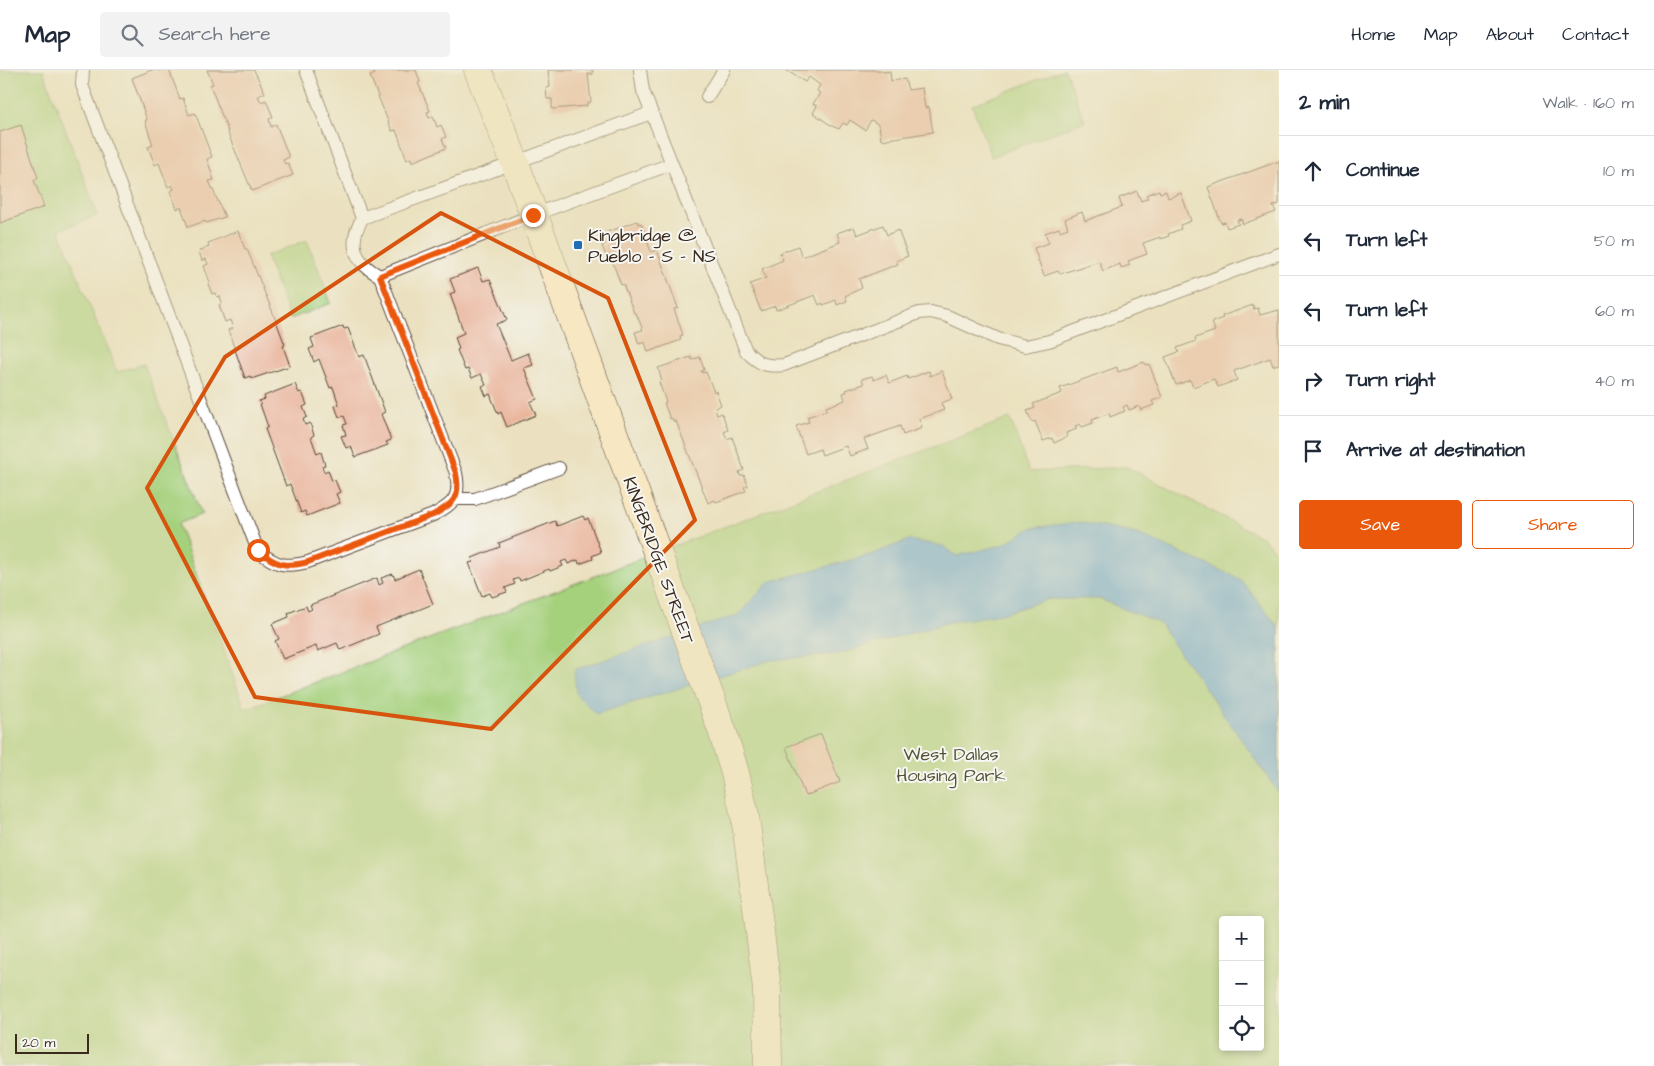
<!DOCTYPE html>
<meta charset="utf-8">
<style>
:root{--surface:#fff;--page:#f2f2f3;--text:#1f2937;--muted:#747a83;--line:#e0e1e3;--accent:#ea580c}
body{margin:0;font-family:"Architects Daughter",sans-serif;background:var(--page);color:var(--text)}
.controls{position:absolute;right:15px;bottom:15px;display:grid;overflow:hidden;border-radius:5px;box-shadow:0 2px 8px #0003}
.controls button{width:45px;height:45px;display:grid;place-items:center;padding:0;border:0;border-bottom:1px solid var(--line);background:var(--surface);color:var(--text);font:25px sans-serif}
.scale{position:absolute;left:15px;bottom:12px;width:74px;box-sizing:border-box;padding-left:5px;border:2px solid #3b2a1e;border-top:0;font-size:14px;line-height:18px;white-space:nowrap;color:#3b2a1e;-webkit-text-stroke:4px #f6f6f2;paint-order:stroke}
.stop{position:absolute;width:15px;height:15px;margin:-11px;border:4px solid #ea580c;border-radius:50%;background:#fff}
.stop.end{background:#ea580c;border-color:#fff;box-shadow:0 1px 5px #0008}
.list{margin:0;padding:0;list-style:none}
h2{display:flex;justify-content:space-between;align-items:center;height:65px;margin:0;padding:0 20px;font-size:21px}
h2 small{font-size:16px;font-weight:400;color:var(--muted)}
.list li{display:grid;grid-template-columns:32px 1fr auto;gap:15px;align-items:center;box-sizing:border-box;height:70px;padding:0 20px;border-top:1px solid var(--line)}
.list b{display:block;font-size:19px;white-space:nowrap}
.list em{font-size:16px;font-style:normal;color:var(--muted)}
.actions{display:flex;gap:10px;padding:15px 20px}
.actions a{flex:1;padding:11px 0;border:1px solid var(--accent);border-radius:5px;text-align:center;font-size:18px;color:var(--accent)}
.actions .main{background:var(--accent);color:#fff}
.icon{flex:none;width:28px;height:28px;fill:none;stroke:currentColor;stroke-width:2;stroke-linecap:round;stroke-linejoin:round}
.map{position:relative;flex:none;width:1279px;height:996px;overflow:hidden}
header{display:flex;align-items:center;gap:30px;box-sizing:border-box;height:70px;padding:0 25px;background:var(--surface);border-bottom:1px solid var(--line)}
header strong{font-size:24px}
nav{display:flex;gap:28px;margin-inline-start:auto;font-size:18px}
.search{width:350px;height:45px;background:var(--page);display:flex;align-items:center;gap:12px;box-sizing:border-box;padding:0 18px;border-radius:5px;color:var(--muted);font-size:19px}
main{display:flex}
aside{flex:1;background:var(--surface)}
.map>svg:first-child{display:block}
</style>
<header>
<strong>Map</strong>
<div class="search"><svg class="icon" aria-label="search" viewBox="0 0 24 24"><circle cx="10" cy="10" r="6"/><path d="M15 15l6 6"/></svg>Search here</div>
<nav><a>Home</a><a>Map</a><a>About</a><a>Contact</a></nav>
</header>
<main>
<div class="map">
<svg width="1279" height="996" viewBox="0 0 1279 996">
<rect width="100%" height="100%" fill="#f6f6f2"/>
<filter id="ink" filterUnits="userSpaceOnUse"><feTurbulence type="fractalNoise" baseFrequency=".02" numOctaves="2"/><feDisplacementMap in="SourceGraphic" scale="10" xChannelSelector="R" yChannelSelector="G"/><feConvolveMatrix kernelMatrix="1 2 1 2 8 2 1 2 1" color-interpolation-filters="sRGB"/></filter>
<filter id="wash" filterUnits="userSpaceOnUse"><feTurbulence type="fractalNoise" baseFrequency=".0096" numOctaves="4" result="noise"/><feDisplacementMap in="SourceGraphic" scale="20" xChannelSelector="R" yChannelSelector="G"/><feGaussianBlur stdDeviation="1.12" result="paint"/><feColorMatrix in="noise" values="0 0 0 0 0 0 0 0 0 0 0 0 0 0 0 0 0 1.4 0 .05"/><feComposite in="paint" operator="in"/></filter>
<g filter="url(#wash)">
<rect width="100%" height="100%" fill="#ebe1c0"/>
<path fill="#a5d07c" stroke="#707d4d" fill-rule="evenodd" d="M0,0H43L98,145L59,160L117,302L144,294L202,444L178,454L245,639L1010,348L1029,402L1127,397L1263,468L1279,485V996H0ZM1223,850H1260V977H1223Z
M1062,0H1065L1085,51L991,87L972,35Z
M307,170L331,233L290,249L266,186Z"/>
<path fill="#64a5d7" stroke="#50687a" d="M1079,452L1137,464L1240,509L1279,558V723L1159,553L1099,529H1049L1001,544L950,552L838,584L771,590L596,644L576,624L574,600L738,545L769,512L873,484L909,470L943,476L957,486L1002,475L1031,458Z"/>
<g id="blocks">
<path fill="#eab69d" d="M152,0H169L180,29L183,28L189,45L195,43L212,87L207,89L214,110L209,111L225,147L206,153L205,151L188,157L181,137L177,139L170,121L174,119L172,115L168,117L159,93L155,95L148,77L153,75L145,51L147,50L132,8Z
M207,0H254L265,23L258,26L261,32L266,30L273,47L269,49L271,57L276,54L289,87L283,90L285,94L288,93L293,105L252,121L227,61H228L210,15L213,14Z
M374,0H416L420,12L418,13L430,41L427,42L429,48L433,46L437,57L441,55L446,67L442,69L446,78L412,92L411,88L407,90L396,60L392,61L370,6L375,4Z
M548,0H593V4H588L591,32L587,33V36L552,39V29H547L546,18L550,17Z
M786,0H880L884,2L890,1L891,11L905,9L908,20L922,18L925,38L929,37L933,62L881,70L879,55L871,50L865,60L850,50L847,55L843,53L839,59L832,56L813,43L817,36L813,34L820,23L817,21L820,15L809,7L805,12Z
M21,55L38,108L34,110L44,137L0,153V62Z
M1279,91V134L1273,136L1276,142L1243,154L1241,149L1237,150L1239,154L1227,158L1225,152L1221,153L1208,117Z
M1159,120L1160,123L1166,121L1168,128L1181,123L1191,151L1180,155L1181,159L1168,164L1169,166L1160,169V167L1143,173L1147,184L1128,191L1130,195L1121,198L1120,194L1103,201L1099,191L1060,204L1058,201L1044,206L1034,178L1049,173L1045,163L1059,158L1060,161L1068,158L1065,149L1082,142L1085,151L1122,137L1119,128L1137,121L1141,131L1148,128L1146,125Z
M637,151L638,154L641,153L651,182L657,180L678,238L674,239L683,265L680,266L681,270L648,282L645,272L639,274L635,262L643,260L636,243H634L623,214L621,215L610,185L606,186L602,176L606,174L602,164Z
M883,155L887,165L898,160L908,186L896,191L898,194L859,209L862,218L845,226L847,231L837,235L836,230L823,235L822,233L819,235L815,225L776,240L775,236L761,241L750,214L766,208L762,199L783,190L780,183L798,176L802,187L840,172L837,163L854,157L857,165Z
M238,161L245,179H247L273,243L285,275L283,276L290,296L251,309L250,306L245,308L228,260L233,258L230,250L225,252L219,235L222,233L220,226L217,227L215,223L212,224L208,214L210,213L204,196L208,194L206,189L202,191L199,181L209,177L208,173Z
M478,198L483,211L490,209L507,250L496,254L511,290L528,283L533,295L524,298L537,329L530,332L536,345L507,357L501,342L498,344L490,324L486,326L482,316L486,315L481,304L472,308L468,299L465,300L457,280L459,279L455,267L464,263L450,224L455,222L450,209Z
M1253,235L1254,239L1258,238L1260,245L1279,240V294L1273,296L1270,288L1234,301L1237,310L1218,317L1214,309L1193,317L1190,310L1176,315L1165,287L1179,282L1177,278L1196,271L1195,268L1215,261L1212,252L1223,248L1222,246Z
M343,256L344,259L348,258L359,287L364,285L385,342L381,344L391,370L386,372L388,375L355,387L351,376L346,378L341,366L346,365L343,355L347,354L344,346L339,347L335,336L339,335L333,317L330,318L319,289L314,292L309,279L314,277L311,268Z
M691,287L692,290L700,287L704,300L701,301L702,303L706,302L714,322L716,321L721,335L715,338L717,345L722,343L728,360L724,362L727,369L732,367L744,400L739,402L740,406L744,405L748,416L744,417L746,421L716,432L715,430L708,433L676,351L674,352L672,348L670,349L664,333L666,332L659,312L662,311L658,298Z
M1144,292L1146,295L1149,294L1162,327L1152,331L1154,335L1141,340L1139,336L1129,340L1127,335L1123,337L1125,341L1110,347L1109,343L1092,350L1093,353L1082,357L1080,354L1075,356L1077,359L1066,363L1067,367L1054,373L1052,368L1043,371L1035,351L1032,352L1027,341L1035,338L1033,334L1062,323L1060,318L1117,297L1118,302Z
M929,301L930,306L942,301L952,329L941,333L944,340L919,349L922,358L903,365L900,356L864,369L868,379L850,386L846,376L822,385L820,379L806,384L796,356L809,352L807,347L827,340L826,337L845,330L843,323L847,322L846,320L864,314L862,309L872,306L874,310L886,305L889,313L907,306L908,309Z
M295,314L299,323L302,322L307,335L303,337L307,347L303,349L305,355L310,353L314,365L311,367L317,384L321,382L325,395L322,396L324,402L328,400L332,411L335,410L340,422L336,424L340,433L307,446L305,441L301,443L290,414L286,416L265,359L268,357L259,331L265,329L264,326Z
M583,446L585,450L588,448L601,482L592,486L593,489L579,494L578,490L568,494L566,490L561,492L563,496L550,501L549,499L520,511L519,508L513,510L515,514L505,518L507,522L492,527L490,523L482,526L469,493L473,492L472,488L500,477L499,473L555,451L557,456Z
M419,499L433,534L376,557L379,564L340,580L337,573L318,581L316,576L283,589L275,571L279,569L272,554L289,547L288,543L306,536L308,541L312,539L310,535L377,508L379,515L383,513L381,508L393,504L395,509Z
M821,664L840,712L805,726L786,677Z"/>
</g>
</g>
<g filter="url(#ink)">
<use href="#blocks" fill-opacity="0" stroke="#554536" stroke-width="1"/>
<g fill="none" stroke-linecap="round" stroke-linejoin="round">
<g stroke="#554536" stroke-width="14">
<path id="lane" d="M83,0L82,15L258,481C276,495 285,498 308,492L433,445C454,434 461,427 456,403L380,206C365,198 352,186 355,168C355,161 360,154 362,148L306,0
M640,0L643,21L746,281C759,294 765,297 784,295L919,243L931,242L947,246L998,269L1025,276L1049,271L1279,184
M707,27L724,0
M362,148L651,43
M380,206L533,145L671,94
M455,429H475L559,398"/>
</g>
<g stroke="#554536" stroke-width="29">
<path id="secondary" d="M478,0L515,93L722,660L735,703L745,746L757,838L767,919L768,996"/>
</g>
<use href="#lane" stroke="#fff" stroke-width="12"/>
<use href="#secondary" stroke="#f7e8c3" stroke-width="28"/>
</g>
</g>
<g fill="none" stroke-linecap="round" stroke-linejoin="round" filter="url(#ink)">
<path stroke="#ea580c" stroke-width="6" d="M258,480C276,495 285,498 308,492L433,445C454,434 461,427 456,403L380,206L533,145"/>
</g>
<path d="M0 0H1279V996H0ZM441,143L608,228L695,450L491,659L255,627L147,418L225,287Z" fill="#ebe1c0" fill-opacity=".55" fill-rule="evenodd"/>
<path fill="none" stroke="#d7540e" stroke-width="4" stroke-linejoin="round" d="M441,143L608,228L695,450L491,659L255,627L147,418L225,287Z"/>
<rect fill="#1f6fb2" stroke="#f6f6f2" stroke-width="2" x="573" y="170" width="10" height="10" rx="2.5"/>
<g text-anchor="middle" stroke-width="4" stroke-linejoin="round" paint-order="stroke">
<g font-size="18" fill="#3b2a1e" stroke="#f6f6f2" text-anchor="start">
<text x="588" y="171">Kingbridge @<tspan x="588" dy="21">Pueblo - S - NS</tspan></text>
</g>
<g font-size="18" fill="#3b2a1e" stroke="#f6f6f2">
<text transform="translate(659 490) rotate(70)" y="6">KINGBRIDGE STREET</text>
</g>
<g font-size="18" fill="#565436" stroke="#f6f6f2">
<text x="951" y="690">West Dallas<tspan x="951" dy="21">Housing Park</tspan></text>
</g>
</g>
</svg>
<div class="controls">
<button>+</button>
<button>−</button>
<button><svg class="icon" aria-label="locate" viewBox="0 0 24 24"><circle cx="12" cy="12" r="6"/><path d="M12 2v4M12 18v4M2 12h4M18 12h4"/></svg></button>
</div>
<div class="scale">20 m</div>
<div class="stop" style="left:258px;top:480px"></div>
<div class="stop end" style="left:533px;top:145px"></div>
</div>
<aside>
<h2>2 min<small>Walk · 160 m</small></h2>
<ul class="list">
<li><svg class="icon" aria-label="ahead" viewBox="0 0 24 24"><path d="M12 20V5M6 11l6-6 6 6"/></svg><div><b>Continue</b></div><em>10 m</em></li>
<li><svg class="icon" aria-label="left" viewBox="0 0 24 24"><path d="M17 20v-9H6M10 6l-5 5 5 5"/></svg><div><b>Turn left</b></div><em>50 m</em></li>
<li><svg class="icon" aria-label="left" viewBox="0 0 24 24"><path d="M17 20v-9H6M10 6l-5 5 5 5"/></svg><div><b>Turn left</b></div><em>60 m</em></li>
<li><svg class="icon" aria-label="right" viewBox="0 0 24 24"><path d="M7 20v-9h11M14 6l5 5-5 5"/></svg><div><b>Turn right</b></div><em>40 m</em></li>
<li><svg class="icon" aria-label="arrive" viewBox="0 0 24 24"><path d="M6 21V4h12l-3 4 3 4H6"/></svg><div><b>Arrive at destination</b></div></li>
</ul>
<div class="actions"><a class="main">Save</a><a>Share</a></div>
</aside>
</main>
